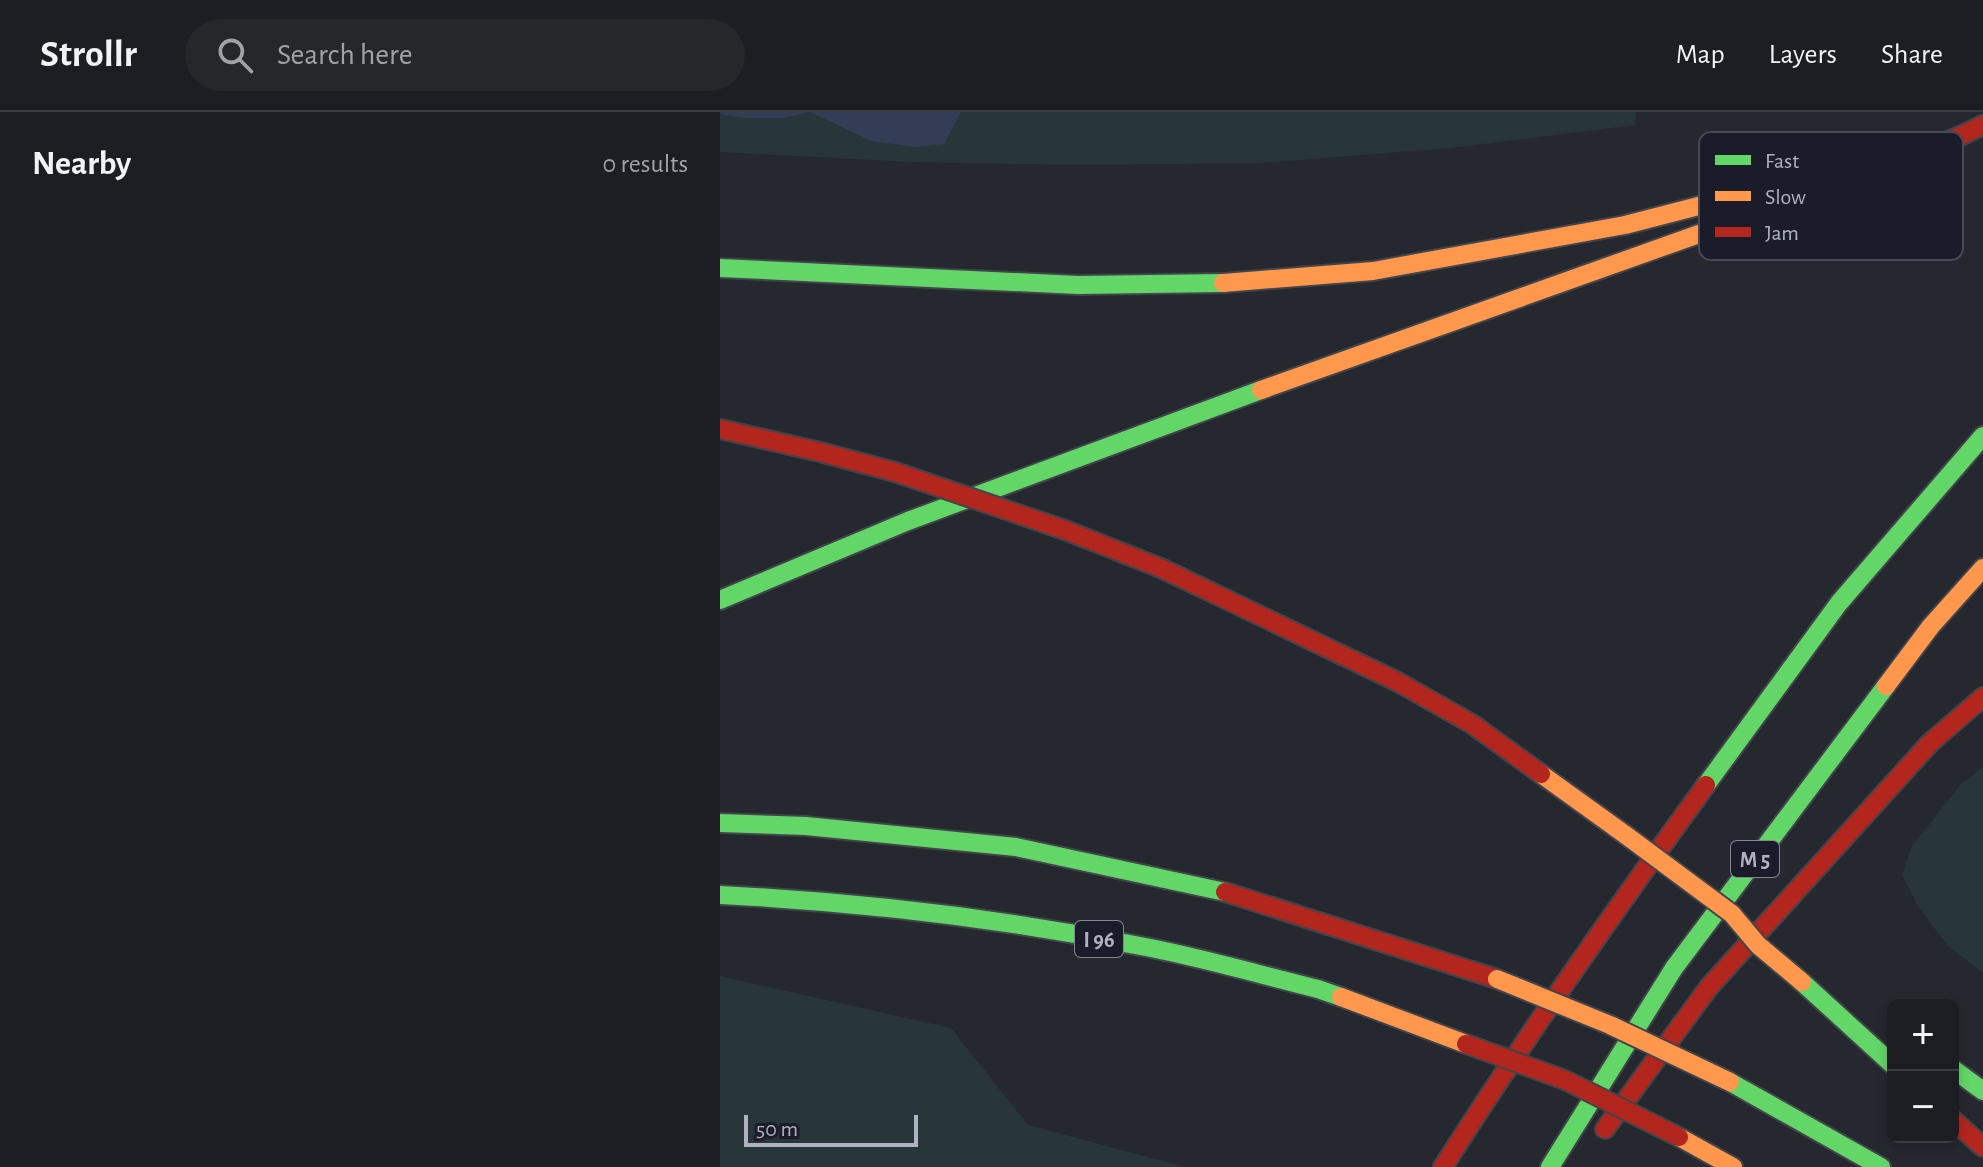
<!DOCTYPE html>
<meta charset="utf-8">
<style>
:root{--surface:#1c1e23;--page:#25272b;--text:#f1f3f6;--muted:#a0a2a6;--line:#3a3c41}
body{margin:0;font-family:"Alegreya Sans",sans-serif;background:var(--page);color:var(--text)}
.controls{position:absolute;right:24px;bottom:24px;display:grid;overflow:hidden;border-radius:12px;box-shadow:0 4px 12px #0003}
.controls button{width:72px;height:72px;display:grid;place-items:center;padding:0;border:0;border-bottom:2px solid var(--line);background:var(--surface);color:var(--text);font:40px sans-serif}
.scale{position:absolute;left:24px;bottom:20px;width:174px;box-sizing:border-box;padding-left:8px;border:4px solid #aeb2c1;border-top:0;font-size:22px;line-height:28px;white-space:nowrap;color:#aeb2c1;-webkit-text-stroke:6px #1a1d29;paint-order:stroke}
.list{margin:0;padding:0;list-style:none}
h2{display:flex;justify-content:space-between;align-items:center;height:104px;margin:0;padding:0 32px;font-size:34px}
h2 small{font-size:26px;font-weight:400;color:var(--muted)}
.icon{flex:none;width:44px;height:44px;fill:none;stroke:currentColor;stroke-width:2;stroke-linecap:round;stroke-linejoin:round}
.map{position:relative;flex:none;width:1263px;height:1055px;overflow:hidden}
header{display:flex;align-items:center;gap:48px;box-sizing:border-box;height:112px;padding:0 40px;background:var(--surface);border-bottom:2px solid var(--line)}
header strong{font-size:38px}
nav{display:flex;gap:44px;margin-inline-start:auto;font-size:28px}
.search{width:560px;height:72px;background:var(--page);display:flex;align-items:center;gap:20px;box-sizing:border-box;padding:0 28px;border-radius:44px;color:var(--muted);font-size:30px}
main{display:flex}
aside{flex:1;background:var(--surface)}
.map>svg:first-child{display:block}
</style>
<header>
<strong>Strollr</strong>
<div class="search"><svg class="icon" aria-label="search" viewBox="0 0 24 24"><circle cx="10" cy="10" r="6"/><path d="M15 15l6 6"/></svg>Search here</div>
<nav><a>Map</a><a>Layers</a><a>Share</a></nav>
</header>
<main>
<aside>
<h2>Nearby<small>0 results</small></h2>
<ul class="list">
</ul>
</aside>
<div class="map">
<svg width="1263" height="1055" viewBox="0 0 1263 1055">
<rect width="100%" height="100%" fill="#25282f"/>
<path fill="#283539" d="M0,0H916L915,13L731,36L541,51L354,53L192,50L0,40Z
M1263,655V861L1228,834L1199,796L1182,763L1192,734L1241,672Z
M0,864L231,916L308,1013L465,1055H0Z"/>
<path fill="#343d55" d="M0,0H241L224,32L196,35L151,29L90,0L63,6H24L0,2Z"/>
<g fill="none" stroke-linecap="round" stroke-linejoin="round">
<g stroke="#42444b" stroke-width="22">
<path id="fast" d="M0,156L358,173L503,171
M0,488L188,409L541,278
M986,673L1119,491L1263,324
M0,711L86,714L296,735L505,780
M0,783C139,790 278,806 415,833C477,844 537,862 598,877L621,885
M1082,870L1173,953
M1233,957L1263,979
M1010,970L1161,1055
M830,1055L954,856L1166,574"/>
</g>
<g stroke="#42444b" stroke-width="22">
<path id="slow" d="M503,171L653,159L905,113L994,90
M541,278L1122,71
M1166,574L1211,514L1263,456
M821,662L907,724
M621,885L746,932
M959,1025L1013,1055"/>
</g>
<g stroke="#42444b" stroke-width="22">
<path id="jam" d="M1122,71L1238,25L1263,13
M0,317L100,340L175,360
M345,418L443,457L678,570L752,612L821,662
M505,780L777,867
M1233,1008L1263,1035
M885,1017L989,875L1210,631L1263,585
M723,1055C806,924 895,798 986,673"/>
</g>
<use href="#fast" stroke="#63d668" stroke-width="18"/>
<use href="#slow" stroke="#ff974d" stroke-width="18"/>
<use href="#jam" stroke="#b3261e" stroke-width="18"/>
<g stroke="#42444b" stroke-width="22" stroke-linecap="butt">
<path id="slow-bridge" d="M907,724L1012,802L1038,833L1082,870
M777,867L890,913L1010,970"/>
</g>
<g stroke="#42444b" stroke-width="22" stroke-linecap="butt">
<path id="jam-bridge" d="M175,360L345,418
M746,932L845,968L959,1025"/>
</g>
<use href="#slow-bridge" stroke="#ff974d" stroke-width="18"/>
<use href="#jam-bridge" stroke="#b3261e" stroke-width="18"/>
</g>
<g text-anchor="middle" stroke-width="6" stroke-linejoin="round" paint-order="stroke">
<g fill="#1a1d29" stroke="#828593" stroke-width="2">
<rect x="1011" y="729" width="48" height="36" rx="6"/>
<rect x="355" y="809" width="48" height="36" rx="6"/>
</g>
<g font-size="22" font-weight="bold" fill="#aeb2c1">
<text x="1035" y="755">M 5</text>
<text x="379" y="835">I 96</text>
</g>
</g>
<rect x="979" y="20" width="264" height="128" rx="12" fill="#1a1d29" stroke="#464a57" stroke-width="2"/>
<rect x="995" y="43" width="36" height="10" fill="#63d668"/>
<rect x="995" y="79" width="36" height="10" fill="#ff974d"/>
<rect x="995" y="115" width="36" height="10" fill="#b3261e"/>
<g font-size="22" fill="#aeb2c1">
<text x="1045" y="56">Fast</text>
<text x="1045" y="92">Slow</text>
<text x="1045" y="128">Jam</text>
</g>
</svg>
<div class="controls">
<button>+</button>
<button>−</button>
</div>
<div class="scale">50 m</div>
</div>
</main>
